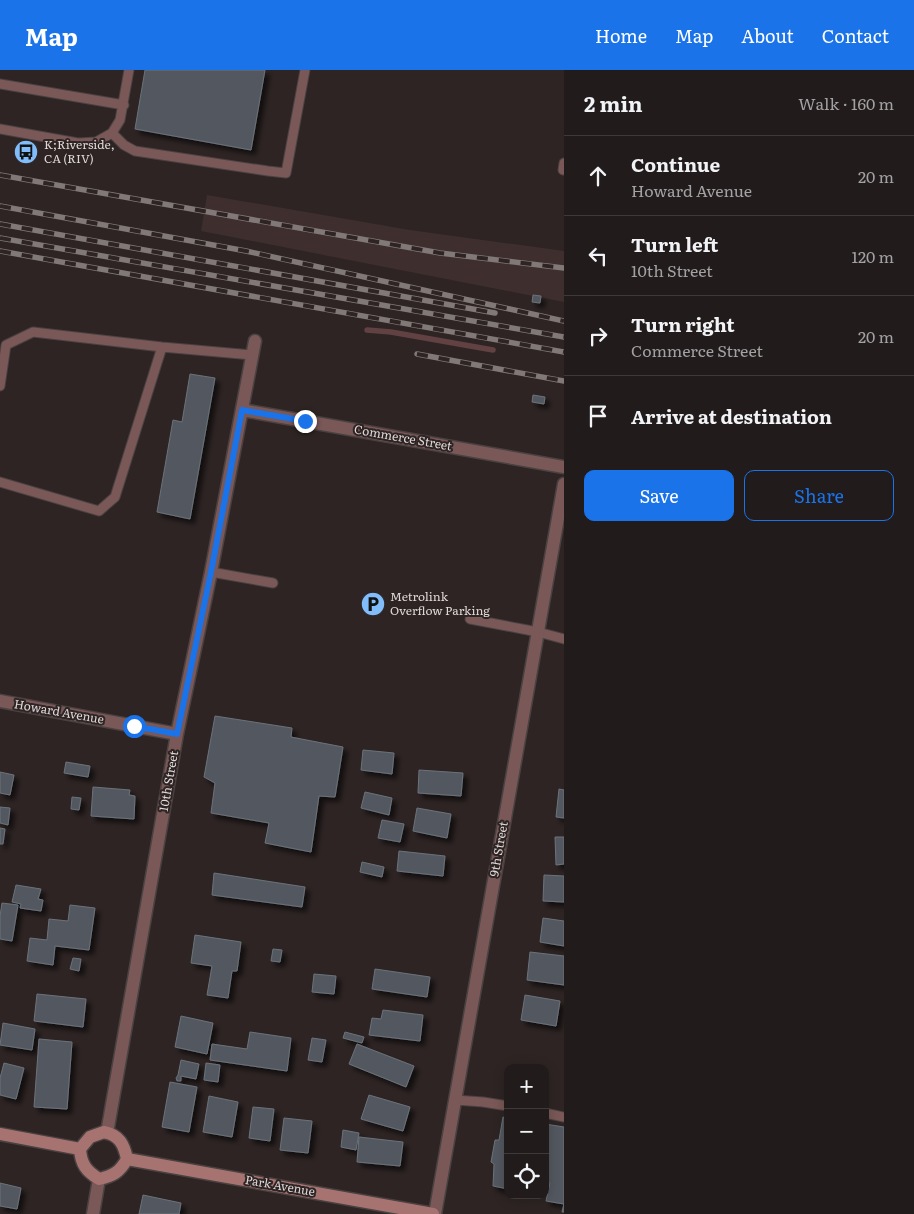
<!DOCTYPE html>
<meta charset="utf-8">
<style>
:root{--surface:#221b1b;--page:#2a2424;--text:#f1f3f6;--muted:#a2a1a3;--line:#3f393a;--accent:#1a73e8}
body{margin:0;font-family:Literata,serif;background:var(--page);color:var(--text)}
.controls{position:absolute;right:15px;bottom:15px;display:grid;overflow:hidden;border-radius:10px;box-shadow:0 2px 12px #0003}
.controls button{width:45px;height:45px;display:grid;place-items:center;padding:0;border:0;border-bottom:1px solid var(--line);background:var(--surface);color:var(--text);font:25px sans-serif}
.stop{position:absolute;width:15px;height:15px;margin:-11px;border:4px solid #1a73e8;border-radius:50%;background:#fff}
.stop.end{background:#1a73e8;border-color:#fff;box-shadow:0 1px 5px #0008}
.list{margin:0;padding:0;list-style:none}
h2{display:flex;justify-content:space-between;align-items:center;height:65px;margin:0;padding:0 20px;font-size:21px}
h2 small{font-size:16px;font-weight:400;color:var(--muted)}
.list li{display:grid;grid-template-columns:32px 1fr auto;gap:15px;align-items:center;box-sizing:border-box;height:80px;padding:0 20px;border-top:1px solid var(--line)}
.list b{display:block;font-size:19px;white-space:nowrap}
.list p{margin:0;font-size:16px;white-space:nowrap;color:var(--muted)}
.list em{font-size:16px;font-style:normal;color:var(--muted)}
.actions{display:flex;gap:10px;padding:15px 20px}
.actions a{flex:1;padding:11px 0;border:1px solid var(--accent);border-radius:10px;text-align:center;font-size:18px;color:var(--accent)}
.actions .main{background:var(--accent);color:#fff}
.icon{flex:none;width:28px;height:28px;fill:none;stroke:currentColor;stroke-width:2;stroke-linecap:round;stroke-linejoin:round}
.map{position:relative;flex:none;width:564px;height:1144px;overflow:hidden}
header{display:flex;align-items:center;gap:30px;box-sizing:border-box;height:70px;padding:0 25px;background:var(--accent);color:#fff}
header strong{font-size:24px}
nav{display:flex;gap:28px;margin-inline-start:auto;font-size:18px}
main{display:flex}
aside{flex:1;background:var(--surface)}
.map>svg:first-child{display:block}
</style>
<header>
<strong>Map</strong>
<nav><a>Home</a><a>Map</a><a>About</a><a>Contact</a></nav>
</header>
<main>
<div class="map">
<svg width="564" height="1144" viewBox="0 0 564 1144">
<defs>
<filter id="shadow"><feDropShadow dx="4.5" dy="4.5" stdDeviation="2.5" flood-color="#0009"/></filter>
</defs>
<rect width="100%" height="100%" fill="#2e2424"/>
<path fill="#3f2e2e" d="M207,125L410,160L564,181V232L201,161Z"/>
<g fill="none" stroke-linecap="round" stroke-linejoin="round">
<path stroke="#624143" stroke-width="5.5" d="M367,260L391,262L493,280"/>
</g>
<path fill="#525961" stroke="#6b727a" filter="url(#shadow)" d="M145,0H265L251,80L135,59Z
M533,225L541,226L540,233L532,232Z
M190,304L215,308L190,449L157,442L173,350L182,352Z
M533,325L545,327L544,334L532,332Z
M215,646L292,658L291,667L343,677L335,727L319,726L311,782L265,773L269,753L211,743L215,713L204,707Z
M363,680L394,683L392,704L361,700Z
M66,692L90,696L88,707L64,703Z
M419,700L463,703L461,726L418,723Z
M0,702L14,705L10,725L0,723Z
M93,717L130,720L129,725L135,726L134,749L91,746Z
M559,719L564,720V748L556,747Z
M365,722L392,728L389,745L361,738Z
M72,727L81,728L79,740L71,739Z
M0,737L10,738L8,755L0,753Z
M417,738L451,744L447,768L413,761Z
M382,750L404,754L400,772L378,768Z
M0,758L5,759L3,774H0Z
M555,767H564V794L556,795Z
M399,781L445,786L443,806L397,801Z
M362,792L384,797L382,807L360,802Z
M214,803L305,817L302,837L212,825Z
M544,805L564,806V832L543,831Z
M16,815L41,819L38,829L43,830L41,841L20,838L21,834L12,832Z
M2,833L18,835L12,871L0,869V846Z
M70,835L95,838L89,880L55,876L53,895L27,891L30,868L47,870L49,849L68,851Z
M543,848L564,851V876L540,872Z
M195,865L241,872L237,901H232L228,928L207,925L212,896L191,893Z
M273,879L282,880L280,892L271,891Z
M530,882L564,886V915L527,910Z
M73,888L81,889L79,901L70,899Z
M375,899L430,907L427,927L372,919Z
M314,904L336,906L334,924L312,922Z
M37,924L86,929L83,957L34,951Z
M525,925L560,931L556,956L521,950Z
M383,940L423,945L420,971L369,965L372,948L381,949Z
M181,946L213,953L207,984L175,977Z
M3,953L35,959L32,980L0,975Z
M250,962L291,968L287,1001L210,990L212,974L247,979Z
M345,962L364,967L362,973L343,968Z
M312,968L326,970L322,992L308,990Z
M39,969L72,972L67,1039L34,1037Z
M357,974L414,996L406,1017L349,994Z
M181,990L199,994L196,1009L181,1006V1011H177L176,1008L178,1005Z
M4,993L24,998L16,1029L0,1025V1008Z
M206,993L220,995L218,1012L204,1010Z
M170,1012L197,1017L189,1062L162,1057Z
M369,1025L410,1037L403,1061L361,1049Z
M209,1026L238,1032L232,1067L203,1062Z
M253,1037L274,1039L270,1071L249,1068Z
M503,1047L508,1048V1119L493,1116L494,1094L491,1092L495,1070H499Z
M284,1048L312,1051L308,1083L280,1080Z
M545,1054L564,1057V1142H562L564,1134L546,1131L550,1113L545,1112Z
M343,1060L359,1063L356,1080L341,1077Z
M359,1067L403,1072L400,1096L357,1092Z
M0,1113L21,1118L17,1139L0,1136Z
M143,1125L181,1133L179,1144H139Z"/>
<g fill="none" stroke-linecap="round" stroke-linejoin="round">
<g stroke="#4a4141" stroke-width="11">
<path id="lane" d="M0,14L124,35
M0,59L78,73L96,72L112,63L120,50L129,0
M112,63L124,75L135,81L268,101L286,103L305,0
M563,100L564,93
M0,316L6,275L33,262L162,277L252,285
M0,412L99,441L115,427L162,277
M211,502L273,513
M470,549L538,562L564,569
M455,1030L483,1032L508,1036
M545,1043L564,1047"/>
</g>
<g stroke="#4a4141" stroke-width="15">
<path id="street" d="M242,340L564,397
M0,631L177,664
M107,1063L177,664L211,502L255,271
M93,1144L99,1109
M435,1144L564,414"/>
</g>
<g stroke="#4a4141" stroke-width="15">
<path id="secondary" d="M104,1062C119,1065 124,1074 127,1089C120,1102 113,1106 99,1109C86,1101 81,1094 80,1079L90,1067Z
M0,1064L80,1079
M127,1089L433,1144"/>
</g>
<use href="#lane" stroke="#795857" stroke-width="9"/>
<use href="#street" stroke="#795857" stroke-width="12"/>
<use href="#secondary" stroke="#a77371" stroke-width="12"/>
<g stroke="#817878" stroke-width="5.5">
<path id="rail" d="M0,105L440,183L564,198
M0,136L246,181L564,251
M0,154L495,243
M0,168L564,267
M0,181L564,282
M417,284L564,311"/>
</g>
<use href="#rail" stroke="#2e2424" stroke-width="4" stroke-dasharray="11" stroke-linecap="butt"/>
</g>
<g fill="none" stroke-linecap="round" stroke-linejoin="round">
<path stroke="#1a73e8" stroke-width="6" d="M134,656L177,664L211,502L242,340L305,351"/>
</g>
<defs>
<g id="bus-disc" transform="scale(1.25)"><circle r="9.5" fill="#80bdfa" stroke="#2e2424"/><path d="M-5-6H5V4H4V6H2V4H-2V6H-4V4H-5ZM-3.5-4V0h7V-4ZM-3.5 1.2v1.5H-2V1.2ZM2 1.2v1.5H3.5V1.2Z" fill="#111"/></g>
<g id="parking-disc" transform="scale(1.25)"><circle r="9.5" fill="#80bdfa" stroke="#2e2424"/><path d="M-3.5-5.5H1a3.5 3.5 0 0 1 0 7H-1V5.5H-3.5ZM-1-3.4V-.6H.8a1.4 1.4 0 0 0 0-2.8Z" fill="#111"/></g>
</defs>
<g fill-rule="evenodd">
<use href="#bus-disc" x="26" y="82"/>
<use href="#parking-disc" x="373" y="534"/>
</g>
<g text-anchor="middle" stroke-width="4" stroke-linejoin="round" paint-order="stroke">
<g font-size="12" fill="#dfd8d8" stroke="#2e2424" text-anchor="start">
<text x="44" y="79">K;Riverside,<tspan x="44" dy="14">CA (RIV)</tspan></text>
<text x="390" y="531">Metrolink<tspan x="390" dy="14">Overflow Parking</tspan></text>
</g>
<g font-size="12" fill="#dfd8d8" stroke="#2e2424">
<text transform="translate(403 368) rotate(10)" y="4">Commerce Street</text>
<text transform="translate(59 642) rotate(10)" y="4">Howard Avenue</text>
<text transform="translate(169 711) rotate(-80)" y="4">10th Street</text>
<text transform="translate(499 779) rotate(-80)" y="4">9th Street</text>
<text transform="translate(280 1116) rotate(10)" y="4">Park Avenue</text>
</g>
</g>
</svg>
<div class="controls">
<button>+</button>
<button>−</button>
<button><svg class="icon" aria-label="locate" viewBox="0 0 24 24"><circle cx="12" cy="12" r="6"/><path d="M12 2v4M12 18v4M2 12h4M18 12h4"/></svg></button>
</div>
<div class="stop" style="left:134px;top:656px"></div>
<div class="stop end" style="left:305px;top:351px"></div>
</div>
<aside>
<h2>2 min<small>Walk · 160 m</small></h2>
<ul class="list">
<li><svg class="icon" aria-label="ahead" viewBox="0 0 24 24"><path d="M12 20V5M6 11l6-6 6 6"/></svg><div><b>Continue</b><p>Howard Avenue</p></div><em>20 m</em></li>
<li><svg class="icon" aria-label="left" viewBox="0 0 24 24"><path d="M17 20v-9H6M10 6l-5 5 5 5"/></svg><div><b>Turn left</b><p>10th Street</p></div><em>120 m</em></li>
<li><svg class="icon" aria-label="right" viewBox="0 0 24 24"><path d="M7 20v-9h11M14 6l5 5-5 5"/></svg><div><b>Turn right</b><p>Commerce Street</p></div><em>20 m</em></li>
<li><svg class="icon" aria-label="arrive" viewBox="0 0 24 24"><path d="M6 21V4h12l-3 4 3 4H6"/></svg><div><b>Arrive at destination</b></div></li>
</ul>
<div class="actions"><a class="main">Save</a><a>Share</a></div>
</aside>
</main>
